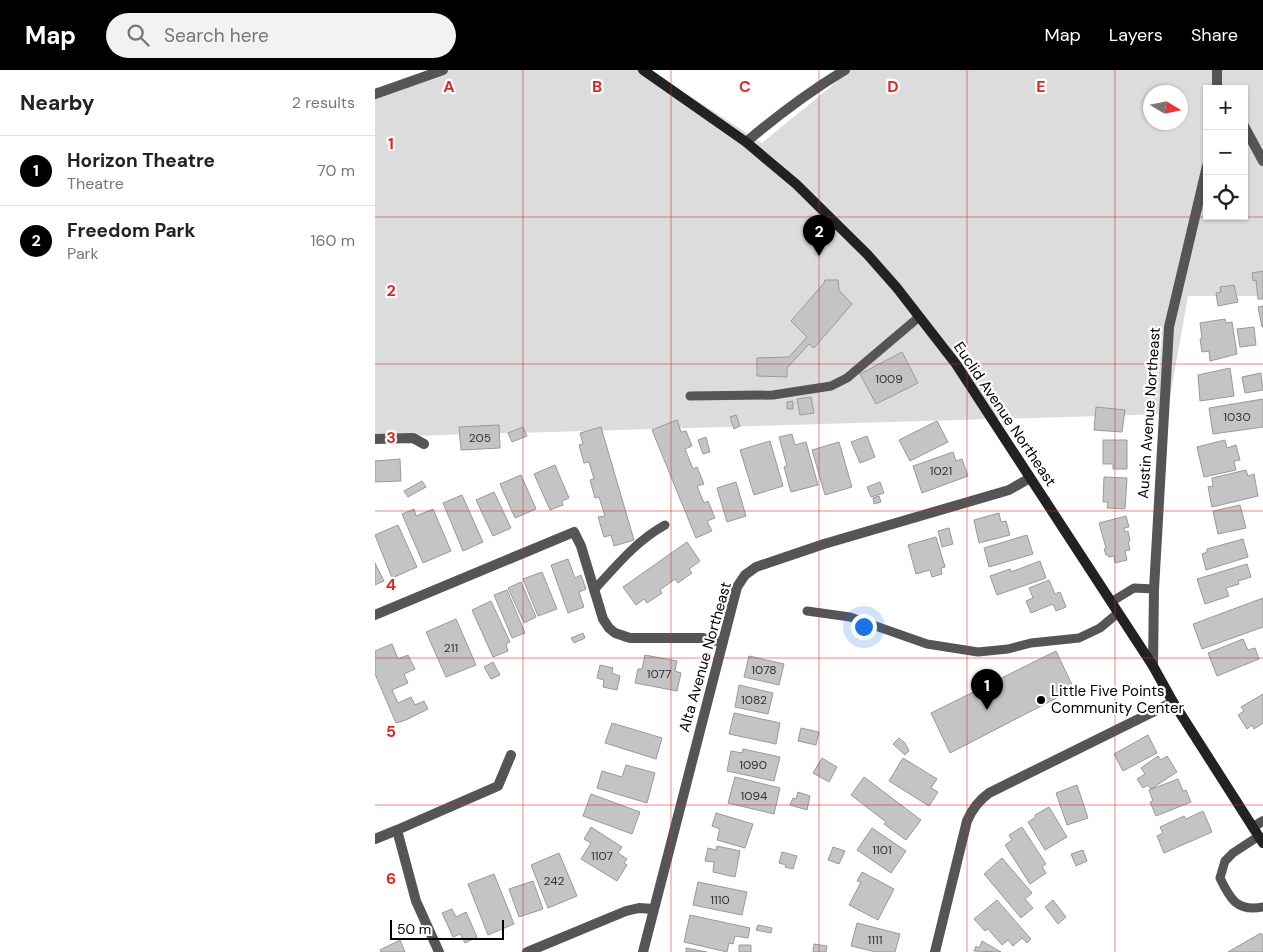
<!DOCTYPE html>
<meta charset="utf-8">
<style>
:root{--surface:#fff;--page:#f2f2f2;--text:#222;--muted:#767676;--line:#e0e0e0;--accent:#000}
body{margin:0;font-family:"DM Sans",sans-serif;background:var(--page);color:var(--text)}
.controls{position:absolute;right:15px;top:15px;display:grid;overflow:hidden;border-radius:0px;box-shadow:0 1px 4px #0004}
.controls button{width:45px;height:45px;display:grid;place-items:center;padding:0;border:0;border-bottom:1px solid var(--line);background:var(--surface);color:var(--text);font:25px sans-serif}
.compass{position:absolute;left:768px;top:15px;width:45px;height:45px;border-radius:50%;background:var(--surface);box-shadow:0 1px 4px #0004;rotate:100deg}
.scale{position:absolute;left:15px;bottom:12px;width:114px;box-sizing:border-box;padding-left:5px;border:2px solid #000;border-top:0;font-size:14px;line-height:18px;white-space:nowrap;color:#000;-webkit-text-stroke:4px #fff;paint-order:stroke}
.you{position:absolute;left:488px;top:556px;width:18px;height:18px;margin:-12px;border:4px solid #fff;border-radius:50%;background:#1a73e8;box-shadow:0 0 0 8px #1a73e833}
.badge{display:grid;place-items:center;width:32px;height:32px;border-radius:50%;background:var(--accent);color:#fff;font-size:16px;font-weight:700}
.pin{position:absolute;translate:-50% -41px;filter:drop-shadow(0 1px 2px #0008)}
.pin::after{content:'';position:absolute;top:26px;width:18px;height:15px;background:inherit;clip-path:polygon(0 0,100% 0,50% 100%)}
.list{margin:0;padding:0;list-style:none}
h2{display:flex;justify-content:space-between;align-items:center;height:65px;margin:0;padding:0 20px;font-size:21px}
h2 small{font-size:16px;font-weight:400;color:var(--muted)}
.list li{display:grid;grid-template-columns:32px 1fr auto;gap:15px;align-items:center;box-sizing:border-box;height:70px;padding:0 20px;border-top:1px solid var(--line)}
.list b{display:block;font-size:19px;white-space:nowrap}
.list p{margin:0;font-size:16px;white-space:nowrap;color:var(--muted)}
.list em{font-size:16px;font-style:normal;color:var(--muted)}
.icon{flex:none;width:28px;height:28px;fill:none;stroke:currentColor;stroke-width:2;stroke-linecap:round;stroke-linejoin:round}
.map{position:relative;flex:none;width:888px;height:882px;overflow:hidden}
header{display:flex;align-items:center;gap:30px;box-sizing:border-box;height:70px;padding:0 25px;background:var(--accent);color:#fff}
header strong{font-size:24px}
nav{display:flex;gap:28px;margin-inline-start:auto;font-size:18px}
.search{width:350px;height:45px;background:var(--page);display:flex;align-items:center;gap:12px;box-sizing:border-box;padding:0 18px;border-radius:28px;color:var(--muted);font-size:19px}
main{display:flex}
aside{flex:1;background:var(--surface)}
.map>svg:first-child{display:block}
</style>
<header>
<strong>Map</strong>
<div class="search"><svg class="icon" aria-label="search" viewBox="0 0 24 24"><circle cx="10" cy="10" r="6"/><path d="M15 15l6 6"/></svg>Search here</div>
<nav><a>Map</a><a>Layers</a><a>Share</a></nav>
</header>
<main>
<aside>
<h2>Nearby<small>2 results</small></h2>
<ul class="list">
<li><span class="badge">1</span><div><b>Horizon Theatre</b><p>Theatre</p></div><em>70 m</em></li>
<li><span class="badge">2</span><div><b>Freedom Park</b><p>Park</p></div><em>160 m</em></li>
</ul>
</aside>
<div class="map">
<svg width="888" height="882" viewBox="0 0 888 882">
<rect width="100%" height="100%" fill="#fff"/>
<path fill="#dcdcdc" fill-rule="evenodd" d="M65,0H275L387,73L476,0H888V226H813L792,344L0,367V18L50,8ZM832,19H869V146H832ZM776,22H806V52H776Z"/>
<path fill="#c4c4c4" stroke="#999" d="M888,201V229H883L881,210L878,211L877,203Z
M450,210H463L464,220L477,234L439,278L434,274L412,298V307L382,306V288L414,287L432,267L416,251L449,213Z
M859,215L863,232L843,236L841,223L846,222L845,217Z
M888,236V257H887L883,237Z
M850,249L851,253L857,252L862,284L835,291L834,281L827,282L825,269H827L825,253Z
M879,257L881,275L865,277L862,259Z
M527,282L543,313L501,334L485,304Z
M855,298L859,326L825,331L823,305Z
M886,303L888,320L870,323L867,307Z
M436,327L439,343L425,345L422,329Z
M888,329V357L838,364L834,338Z
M418,331V339H412V332Z
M721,337L750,340L747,362L719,360Z
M361,345L365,356L359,359L355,347Z
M302,350L306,362L311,361L317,376L310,379L318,399L322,397L329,414L322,416L329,433L333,431L340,448L332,451L337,461L321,468L277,360Z
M562,351L573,372L535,391L524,370Z
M124,355L125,378L86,380L84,357Z
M148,357L152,366L137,372L133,363Z
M226,357L259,470L239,476L236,465L229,467L223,447L230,446L224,427L220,428L215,410L219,409L214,392L209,393L204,375L208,374L205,363Z
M417,364L420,375L431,372L443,415L416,422L409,397L412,396L404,367Z
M492,366L500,387L485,393L476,372Z
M331,367L335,382L328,384L323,370Z
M728,370H752V399H738V394H728Z
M850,370L852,378L861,375L865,390L859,391L861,400L829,407L822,377Z
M395,371L408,416L379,425L365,380Z
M464,372L477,417L450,425L437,380Z
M578,382L581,391L587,389L593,406L547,423L538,396Z
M25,389L26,411L0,412V391Z
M180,395L194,428L187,431L188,435L175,440L159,404Z
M871,400L873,406L879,404L883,426L837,437L833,417L838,416L837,408Z
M146,405L161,439L140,448L125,414Z
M729,407L752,408L750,439L732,438L733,432H728Z
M47,411L51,417L33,427L29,421Z
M361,412L371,446L352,452L342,418Z
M505,412L509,423L496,427L492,417Z
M119,422L136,458L118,466L101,430Z
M87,425L108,472L88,481L68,433Z
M504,426L506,432L499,434L498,428Z
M865,435L871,458L843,464L838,441Z
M39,439L41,446L58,439L76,481L48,493L27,444Z
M624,443L626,452L631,451L635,465L604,473L599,450Z
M751,446L754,457L749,458L750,462L753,461L755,471L753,472L755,480L750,481L752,490L740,493L739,486L734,487L733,485H731L729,479L731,478L724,453Z
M23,455L42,497L17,508L0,465Z
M574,458L578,474L567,477L563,461Z
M652,465L658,484L614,497L609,478Z
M561,467L570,497L566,498L567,504L557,507L555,500L541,504L533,475Z
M868,469L873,487L831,500L827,484L832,482V479Z
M312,472L325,491L314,499L317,503L303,513L300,509L285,520L287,523L272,533L269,529L261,535L248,517Z
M193,489L200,508L206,505L211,519L204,522L209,537L193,543L176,495Z
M665,491L671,508L622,525L615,506L635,499L636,502Z
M0,493L9,511L0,515Z
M872,494L876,507L863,511L864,514L851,518L854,526L830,534L822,509Z
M167,502L182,539L163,546L148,509Z
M674,510L680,524L685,522L691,537L681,541L678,534L656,543L651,531L658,528L654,518Z
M146,512L161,547L149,553L133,518Z
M132,520L150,563L137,568L119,525Z
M888,528V557L827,579L818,554Z
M116,531L135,572L131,574L133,581L118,587L97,540Z
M81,549L101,595L71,607L51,562Z
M208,563L210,568L199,573L196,568Z
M868,569L873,580L880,578L884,589L842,606L833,583Z
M17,574L23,589L33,585L40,599L29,604L33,613L17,620L23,633L36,627L40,635L49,631L53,639L31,650L21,653L0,604V581Z
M681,581L699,619L575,683L556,643Z
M270,585L302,591L300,601L306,603L302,621L260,613L263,599H267Z
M374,586L409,594L404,615L369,607Z
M118,592L125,605L116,609L109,597Z
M225,595L238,598L237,603L245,606L242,620L228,617L229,610L222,608Z
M364,615L398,623L393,644L360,637Z
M888,624V653L879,659L877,655L872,659L863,645L869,641L866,637Z
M359,643L405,653L401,674L354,664Z
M237,653L287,668L281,689L230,673Z
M426,658L444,662L441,675L423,671Z
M773,665L782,683L748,701L739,684Z
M524,668L530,673L534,681L530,685L518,674Z
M368,679L405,687L399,711L352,701L356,681L367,683Z
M783,686L786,690L792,686L802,702L776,719L773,715L768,718L762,709L770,704L766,698Z
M447,688L462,697L454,712L438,703Z
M528,688L562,709L556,718L563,722L554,736L514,711Z
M251,695L280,703L272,733L222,718L227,701L247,707Z
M360,707L405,718L399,744L353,733Z
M489,707L546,750L531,770L509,754L511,752L476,725Z
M803,709L808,721L811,720L816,732L781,746L775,732L778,731L774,720Z
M702,715L713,748L692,755L681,723Z
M423,722L435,726L432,740L415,735L418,728L421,729Z
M216,724L265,742L257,764L208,746Z
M674,737L692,767L670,780L653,752L661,747L660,745Z
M828,741L837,762L789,783L782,766L788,763L785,757L809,746L811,749Z
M341,743L378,754L370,778L342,770L345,759L337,756Z
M216,757L247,777L243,783L252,789L249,793L252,795L242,811L206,789L216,773L209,769Z
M647,757L671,794L667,797L671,803L655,814L630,775L637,770L634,765Z
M497,758L531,781L516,803L482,780Z
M342,776L365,781L360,807L338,802L339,792L330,791L333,778L341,780Z
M458,777L470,781L464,794L453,790Z
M708,780L712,791L701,796L696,784Z
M407,782L422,786L418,799L410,797L411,795L404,793Z
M184,783L202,826L173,838L156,795Z
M627,788L657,823L650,829L658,838L646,848L609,804Z
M487,802L519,819L503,850L474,835L486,812L482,811Z
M119,804L139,854L113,865L93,814Z
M158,811L168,839L144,847L134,819Z
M323,812L372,822L367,845L318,835Z
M622,830L656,869L652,873L647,868L638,876L633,870L627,875L613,859L610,861L599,849Z
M678,830L691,847L683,854L670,837Z
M77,839L81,847L91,842L102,867L90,873L85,864L78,867L67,843Z
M315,845L375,858L373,868L360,866L358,874L354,873L352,882L309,872Z
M482,853L525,864L520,882H501L476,876Z
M383,855L397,858L396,863L381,860Z
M886,863L888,866V882H853Z
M25,870L30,882H6L5,880Z
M607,871L626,882L599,881L601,876L604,878Z
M439,874L452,876L451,882H438Z
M364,875H376V882H364Z
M311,878L332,882H311Z"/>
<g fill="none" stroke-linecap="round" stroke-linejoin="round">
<path stroke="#555" stroke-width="9" d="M315,326L398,325L456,316L472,308L544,247
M219,520C241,496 261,471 290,455
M736,532L759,518L779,519
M432,541L475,547L552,574L603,582L633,579L656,573L704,568L725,558L743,543
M884,766L858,783L850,791L845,808C855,829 862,842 888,837"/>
<path stroke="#555" stroke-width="10" d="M842,19V0
M0,24L68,0
M869,56L888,91
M371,72C402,46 435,21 470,0
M0,369L38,368L49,374
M0,545L199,462L206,476L228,549L234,558L240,563L255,568H327L348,572
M778,596L779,519L794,257L832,96
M878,757L888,751
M0,769L22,760
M64,882L41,831L22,760L123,716L136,685
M152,882L251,841L264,838L279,839
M268,882L362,517L370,505L381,497L449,474L634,420L655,408
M560,882L592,751C597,739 603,731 614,723L798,632"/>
<path stroke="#222" stroke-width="10" d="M268,0L371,72L421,114L492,184L522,218L581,294L778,596L798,632L888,773"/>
</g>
<path fill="none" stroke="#d62828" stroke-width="1" stroke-opacity="0.55" d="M148,0V882M296,0V882M444,0V882M592,0V882M740,0V882M0,147H888M0,294H888M0,441H888M0,588H888M0,735H888"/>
<circle fill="#000" stroke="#fff" stroke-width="2" cx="666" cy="630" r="5"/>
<g text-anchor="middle" stroke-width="4.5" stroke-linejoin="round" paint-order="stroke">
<g font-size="12" fill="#313131">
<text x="514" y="313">1009</text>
<text x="862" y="351">1030</text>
<text x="105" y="372">205</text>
<text x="566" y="405">1021</text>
<text x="76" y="582">211</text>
<text x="389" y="604">1078</text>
<text x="284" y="608">1077</text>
<text x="379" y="634">1082</text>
<text x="378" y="699">1090</text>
<text x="379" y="730">1094</text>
<text x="507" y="784">1101</text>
<text x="227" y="790">1107</text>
<text x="179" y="815">242</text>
<text x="345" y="834">1110</text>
<text x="500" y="874">1111</text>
</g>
<g font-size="15" fill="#000" stroke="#fff">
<text transform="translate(774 343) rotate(-86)" y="5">Austin Avenue Northeast</text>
<text transform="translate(630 344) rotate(56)" y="5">Euclid Avenue Northeast</text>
<text transform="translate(330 587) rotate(-74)" y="5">Alta Avenue Northeast</text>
</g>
<g font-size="15" fill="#000" stroke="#fff" text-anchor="start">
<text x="676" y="626">Little Five Points<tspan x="676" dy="17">Community Center</tspan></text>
</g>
</g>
<g font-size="16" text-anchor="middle" font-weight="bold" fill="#d62828" stroke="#fff" stroke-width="4.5" stroke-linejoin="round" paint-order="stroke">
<text x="74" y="22">A</text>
<text x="222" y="22">B</text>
<text x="370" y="22">C</text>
<text x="518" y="22">D</text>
<text x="666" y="22">E</text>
<text x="16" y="79">1</text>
<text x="16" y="226">2</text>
<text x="16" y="373">3</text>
<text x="16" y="520">4</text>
<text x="16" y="667">5</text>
<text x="16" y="814">6</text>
</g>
</svg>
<div class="controls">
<button>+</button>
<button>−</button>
<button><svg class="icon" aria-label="locate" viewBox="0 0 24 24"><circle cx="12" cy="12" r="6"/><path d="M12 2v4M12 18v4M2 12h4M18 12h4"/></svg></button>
</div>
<svg class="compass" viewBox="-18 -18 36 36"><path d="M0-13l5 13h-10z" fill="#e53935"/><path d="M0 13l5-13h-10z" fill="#767676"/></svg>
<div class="scale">50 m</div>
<div class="you"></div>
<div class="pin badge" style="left:612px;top:640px">1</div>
<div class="pin badge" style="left:444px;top:186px">2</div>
</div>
</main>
